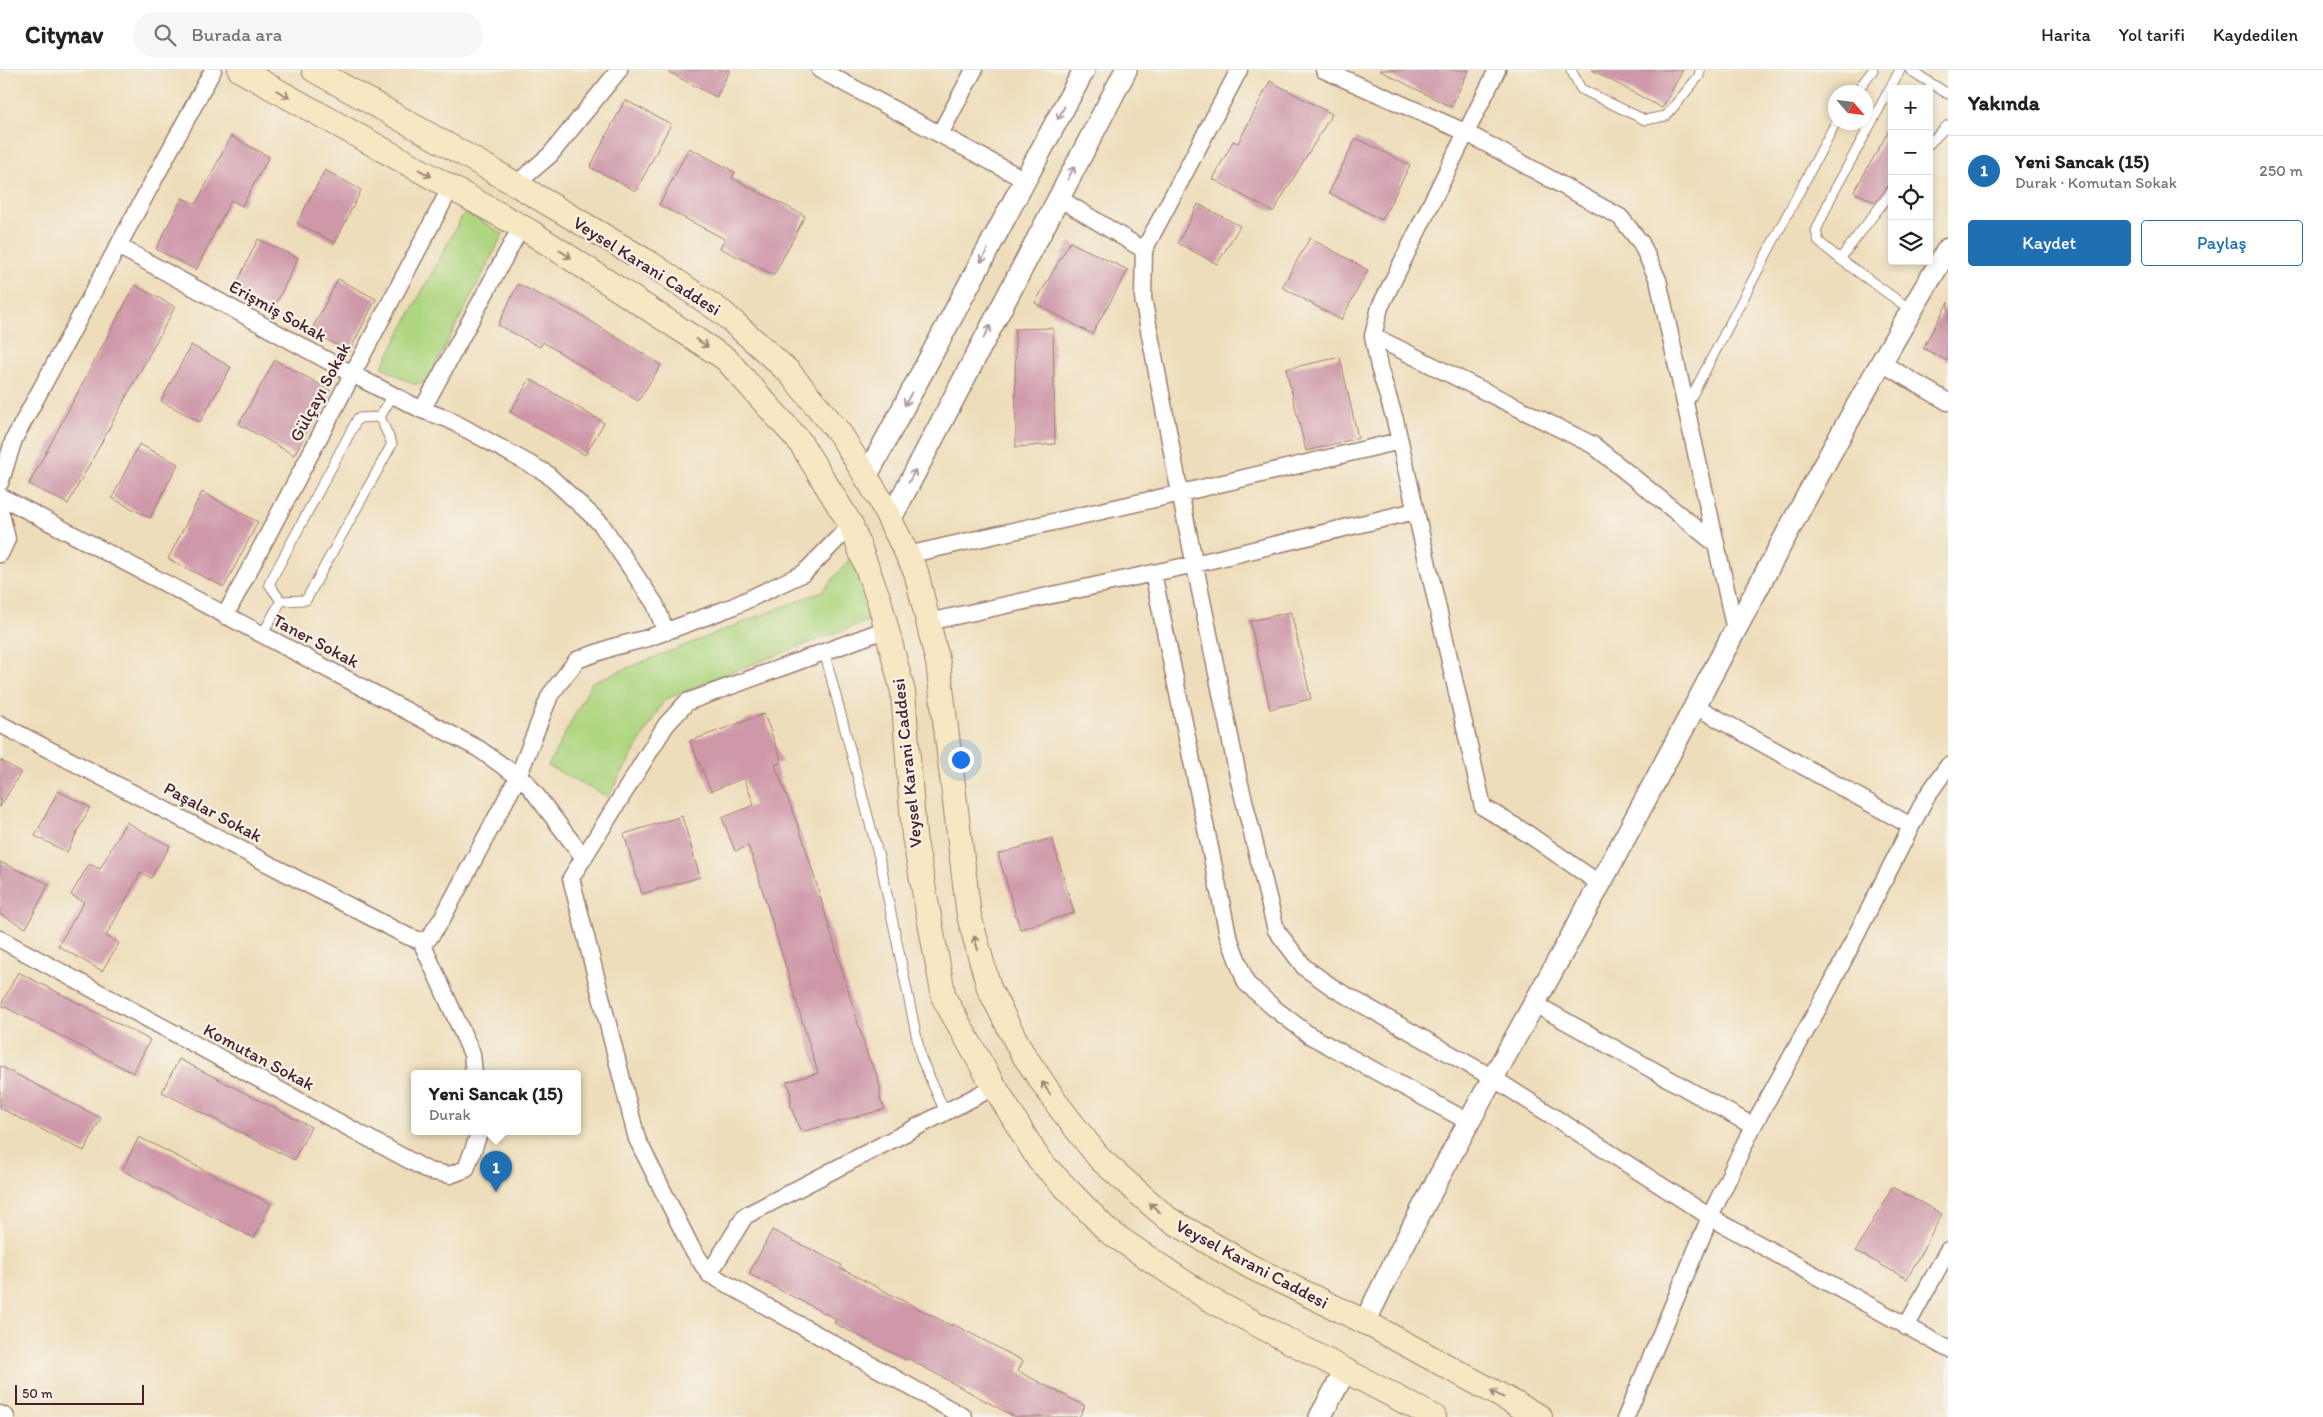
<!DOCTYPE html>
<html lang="tr">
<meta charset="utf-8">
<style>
:root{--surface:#fff;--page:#f6f6f6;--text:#222;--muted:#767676;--line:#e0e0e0;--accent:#1f6fb2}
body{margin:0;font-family:Itim,sans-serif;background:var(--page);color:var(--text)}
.controls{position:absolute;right:15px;top:15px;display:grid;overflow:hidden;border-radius:5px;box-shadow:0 2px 8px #0003}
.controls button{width:45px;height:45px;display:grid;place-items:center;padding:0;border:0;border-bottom:1px solid var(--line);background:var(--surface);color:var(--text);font:25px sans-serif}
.compass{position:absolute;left:1828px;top:15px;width:45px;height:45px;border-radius:50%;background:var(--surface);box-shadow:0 2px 8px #0003;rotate:118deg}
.scale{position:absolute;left:15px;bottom:12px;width:129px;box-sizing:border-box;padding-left:5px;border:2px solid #4a1f2b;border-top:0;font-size:14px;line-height:18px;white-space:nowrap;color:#4a1f2b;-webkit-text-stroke:4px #f7f3e8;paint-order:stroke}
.you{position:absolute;left:960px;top:689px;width:18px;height:18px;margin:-12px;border:4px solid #fff;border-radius:50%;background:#1a73e8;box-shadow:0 0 0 8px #1a73e833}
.badge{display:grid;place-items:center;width:32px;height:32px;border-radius:50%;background:var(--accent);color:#fff;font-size:16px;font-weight:700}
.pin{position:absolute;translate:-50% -41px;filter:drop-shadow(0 1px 2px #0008)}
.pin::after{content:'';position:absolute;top:26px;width:18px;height:15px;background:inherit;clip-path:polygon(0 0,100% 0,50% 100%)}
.popup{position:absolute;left:411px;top:1000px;width:170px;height:65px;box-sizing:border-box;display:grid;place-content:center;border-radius:5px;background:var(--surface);filter:drop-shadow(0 1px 4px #0005);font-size:16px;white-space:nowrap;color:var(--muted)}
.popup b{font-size:19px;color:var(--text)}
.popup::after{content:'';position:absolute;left:50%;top:100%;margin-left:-10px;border:10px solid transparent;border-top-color:var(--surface)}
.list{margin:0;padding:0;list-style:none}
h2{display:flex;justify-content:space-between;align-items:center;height:65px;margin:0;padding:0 20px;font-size:21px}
h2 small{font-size:16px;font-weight:400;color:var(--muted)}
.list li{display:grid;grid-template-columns:32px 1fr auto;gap:15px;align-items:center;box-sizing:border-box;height:70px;padding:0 20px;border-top:1px solid var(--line)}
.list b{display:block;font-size:19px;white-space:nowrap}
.list p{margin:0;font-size:16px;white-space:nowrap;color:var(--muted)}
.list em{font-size:16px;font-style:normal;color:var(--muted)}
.actions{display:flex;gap:10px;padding:15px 20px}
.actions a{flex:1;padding:11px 0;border:1px solid var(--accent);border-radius:5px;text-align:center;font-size:18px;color:var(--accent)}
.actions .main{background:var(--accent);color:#fff}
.icon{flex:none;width:28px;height:28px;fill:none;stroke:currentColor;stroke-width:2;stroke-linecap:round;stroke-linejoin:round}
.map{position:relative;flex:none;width:1948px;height:1347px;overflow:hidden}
header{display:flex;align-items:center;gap:30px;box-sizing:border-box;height:70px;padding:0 25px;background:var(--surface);border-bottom:1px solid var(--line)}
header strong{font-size:24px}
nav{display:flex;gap:28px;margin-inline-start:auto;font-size:18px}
.search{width:350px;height:45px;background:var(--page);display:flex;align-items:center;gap:12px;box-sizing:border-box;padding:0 18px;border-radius:28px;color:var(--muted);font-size:19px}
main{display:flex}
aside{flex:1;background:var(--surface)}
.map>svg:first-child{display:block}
</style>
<header>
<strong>Citynav</strong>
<div class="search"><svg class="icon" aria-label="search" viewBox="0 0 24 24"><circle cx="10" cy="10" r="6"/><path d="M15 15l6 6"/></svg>Burada ara</div>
<nav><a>Harita</a><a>Yol tarifi</a><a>Kaydedilen</a></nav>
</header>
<main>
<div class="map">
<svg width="1948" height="1347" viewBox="0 0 1948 1347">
<rect width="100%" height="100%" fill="#f7f3e8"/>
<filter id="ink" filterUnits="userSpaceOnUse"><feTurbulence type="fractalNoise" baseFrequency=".02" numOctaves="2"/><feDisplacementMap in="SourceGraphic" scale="10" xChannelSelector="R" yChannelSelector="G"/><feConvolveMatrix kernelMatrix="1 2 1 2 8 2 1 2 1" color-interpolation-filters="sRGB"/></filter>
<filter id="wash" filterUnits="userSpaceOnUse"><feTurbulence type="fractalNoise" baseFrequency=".0096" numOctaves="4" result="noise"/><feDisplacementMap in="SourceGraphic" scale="20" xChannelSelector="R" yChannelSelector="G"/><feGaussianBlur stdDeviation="1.12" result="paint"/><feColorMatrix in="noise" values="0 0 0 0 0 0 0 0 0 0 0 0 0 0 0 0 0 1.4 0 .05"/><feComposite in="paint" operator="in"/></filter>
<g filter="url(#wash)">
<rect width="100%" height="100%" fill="#eeddba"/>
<path fill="#aed680" stroke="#7c7a56" d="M465,141L503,164L427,312L413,314L382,297Z
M853,485L875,548L737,600L664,630L608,727L548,696L592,612L823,521Z"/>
<g id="blocks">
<path fill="#ce98a9" d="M665,0H730L716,27Z
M1379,0H1469L1451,37Z
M1592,0H1683L1662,38Z
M1270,11L1332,44L1273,142L1213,109L1233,71L1238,73Z
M625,30L671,54L636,121L590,97Z
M1892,55V115L1887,117L1875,132L1854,122Z
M231,66L269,87L242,136L231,130L196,200L156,179L182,128L196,134Z
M1356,68L1410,95L1382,150L1329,123Z
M689,78L735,102L732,108L805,146L774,205L720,178L725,169L659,135Z
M325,100L361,120L335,173L297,153Z
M1198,134L1240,156L1217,194L1178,173Z
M1310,168L1368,200L1341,250L1282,217Z
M258,169L298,188L273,240L233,221Z
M1070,172L1128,200L1092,264L1035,233Z
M338,209L376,229L349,282L311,261Z
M518,214L584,247L661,295L638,331L543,272L540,277L498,255Z
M135,215L175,237L68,434L29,414Z
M1948,232V291L1923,278Z
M1053,258L1055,374L1016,377L1015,259Z
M191,275L231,297L200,352L161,331Z
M1340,287L1358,368L1306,381L1286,299Z
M275,290L330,320L294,385L239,354Z
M530,309L604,353L585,385L510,342Z
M139,374L178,394L150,448L112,428Z
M202,422L258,452L224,517L168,489Z
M1291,542L1311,629L1270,639L1250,551Z
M764,644L782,692L775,695L803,769L868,987L877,1005L880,1017V1029L885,1039L801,1062L791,1037L790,1018L786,1012L818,1003L753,789L748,776L735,781L722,748L754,735L744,708L711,721L690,671Z
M0,690L21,702L0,737Z
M58,721L90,737L67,782L35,766Z
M682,746L700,807L642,824L624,764Z
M126,752L170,776L151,808L141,802L106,866L119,873L102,901L58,876L84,832L71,825L89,794L100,799Z
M1052,768L1074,843L1020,859L998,784Z
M0,792L49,814L26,858L0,844Z
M18,902L150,970L133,1003L1,935Z
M179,989L311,1057L294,1090L162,1022Z
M0,996L101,1048L84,1081L0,1038Z
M139,1067L271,1134L254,1168L122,1100Z
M1892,1117L1942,1144L1907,1209L1856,1181Z
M772,1160L842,1195L840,1198L952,1256L953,1254L1023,1291L1018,1301L1085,1336L1079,1347H1015L907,1288L906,1290L834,1253L836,1249L749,1204Z"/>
</g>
</g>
<g filter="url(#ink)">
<use href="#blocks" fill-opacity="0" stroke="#9c7e72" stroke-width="1"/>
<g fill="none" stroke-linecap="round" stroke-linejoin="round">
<g stroke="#9c7e72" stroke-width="11">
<path id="service" d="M1571,0L1581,19L1645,50L1666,46L1699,6L1700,0
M1900,0L1831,127L1816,161L1819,172L1840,189L1911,240
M1910,0L1948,24
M1856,22L1873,0
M1929,74L1948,55
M1840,189L1892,121
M1687,335L1836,52
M380,347L392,374L306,530L281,531L269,514L358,348Z
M380,347L393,325
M262,565L281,531
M824,581L881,795L921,988L945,1042"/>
</g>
<g stroke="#9c7e72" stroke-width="19">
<path id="minor" d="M820,0L1025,110
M1239,0L1144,180L1143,228L1177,408L1238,706L1276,860L1305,898L1335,919L1493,1008L1710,1147L1948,1279
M1324,0L1465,62L1620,147L1641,173L1658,210L1735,560
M1497,0L1380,237L1373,266L1379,297L1395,350L1483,737L1528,764L1600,814
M940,64L974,0
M516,114L550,85L619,0
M1057,127L1144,180
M118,176L352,304L422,340L448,349L546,403L601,454L655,534L666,562
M1373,266L1593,375L1716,474
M1880,292L1948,332
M422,340L521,157
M0,413L14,369L213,0
M0,426L479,679L527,713L584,788
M0,440L7,469L0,484
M907,485L1181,423L1400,371
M1153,503L1228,865L1246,913L1274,938L1309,965L1469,1052
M225,546L451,117
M928,552L1195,494L1415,441
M1695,636L1911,756
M0,654L407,866L421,871L429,868L443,847L518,707L550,625L577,590L613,577L648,568L732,537L804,503L851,455
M0,869L429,1101L450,1105L466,1099L480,1061
M421,871L472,984L474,1003
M1535,934L1753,1056
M709,1204L691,1177L637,1069L571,808L666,655L687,632L887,559
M1906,1257L1948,1180
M0,1344L6,1347
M964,1347L709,1204L745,1146L994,1017
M1626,1347L1710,1147L1753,1056L1830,917L1925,729L1948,696"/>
</g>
<g stroke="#9c7e72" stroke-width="24">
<path id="tertiary" d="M866,407L1084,0
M890,450L1126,0
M1365,1252C1439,1099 1525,953 1606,803C1719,594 1825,382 1948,179
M1320,1347L1345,1301"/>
</g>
<g stroke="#9c7e72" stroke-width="26">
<path id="secondary" d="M240,0L529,161L726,289L800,372L851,455L879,530L903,622L914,766L944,928L985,1001L1039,1090L1108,1161L1209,1229L1434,1347
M314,0L483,95L651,194L723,243L789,302L841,365L879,428L916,502L938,593L969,846L989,918L1021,981L1060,1038L1100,1089L1167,1148L1251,1197L1365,1252L1540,1347"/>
</g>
<use href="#service" stroke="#fff" stroke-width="9"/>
<use href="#minor" stroke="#fff" stroke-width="16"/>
<use href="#tertiary" stroke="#fff" stroke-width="21"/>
<use href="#secondary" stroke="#f7e8c3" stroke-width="24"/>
</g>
<defs><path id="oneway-shaft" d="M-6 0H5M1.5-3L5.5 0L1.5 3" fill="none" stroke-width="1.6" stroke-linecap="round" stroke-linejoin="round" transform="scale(1.25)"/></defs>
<g stroke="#a08477">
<use href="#oneway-shaft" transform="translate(283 24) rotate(29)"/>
<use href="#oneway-shaft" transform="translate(425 103) rotate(29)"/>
<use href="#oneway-shaft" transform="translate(565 184) rotate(33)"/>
<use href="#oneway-shaft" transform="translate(702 273) rotate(33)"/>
<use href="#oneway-shaft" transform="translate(976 873) rotate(-105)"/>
<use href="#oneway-shaft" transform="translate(1046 1018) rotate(-124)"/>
<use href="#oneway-shaft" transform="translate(1155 1138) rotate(-138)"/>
<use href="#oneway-shaft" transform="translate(1497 1324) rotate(-152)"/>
</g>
<g stroke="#ae9aa0">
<use href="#oneway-shaft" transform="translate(1061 43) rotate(118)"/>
<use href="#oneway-shaft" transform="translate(1071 103) rotate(-62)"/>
<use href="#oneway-shaft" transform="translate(984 186) rotate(118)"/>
<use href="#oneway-shaft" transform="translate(987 262) rotate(-62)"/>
<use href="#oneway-shaft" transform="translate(908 329) rotate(118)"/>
<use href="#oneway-shaft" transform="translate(912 406) rotate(-62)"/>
</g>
</g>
<g text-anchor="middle" stroke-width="4.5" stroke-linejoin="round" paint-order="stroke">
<g font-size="18" fill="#4a1f2b" stroke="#f7f3e8">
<text transform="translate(647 196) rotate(32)" y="6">Veysel Karani Caddesi</text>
<text transform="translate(278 241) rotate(29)" y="6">Erişmiş Sokak</text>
<text transform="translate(320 322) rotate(-62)" y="6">Gülçayı Sokak</text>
<text transform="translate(316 571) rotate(28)" y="6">Taner Sokak</text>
<text transform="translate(907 693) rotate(-96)" y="6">Veysel Karani Caddesi</text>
<text transform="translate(213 742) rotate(28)" y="6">Paşalar Sokak</text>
<text transform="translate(259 987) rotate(28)" y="6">Komutan Sokak</text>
<text transform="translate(1252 1194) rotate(28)" y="6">Veysel Karani Caddesi</text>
</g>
</g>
</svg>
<div class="controls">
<button>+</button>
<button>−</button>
<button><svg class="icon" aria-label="locate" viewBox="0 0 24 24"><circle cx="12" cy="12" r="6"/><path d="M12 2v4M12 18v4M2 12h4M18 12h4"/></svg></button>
<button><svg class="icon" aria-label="layers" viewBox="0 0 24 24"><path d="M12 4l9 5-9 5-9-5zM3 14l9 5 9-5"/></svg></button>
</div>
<svg class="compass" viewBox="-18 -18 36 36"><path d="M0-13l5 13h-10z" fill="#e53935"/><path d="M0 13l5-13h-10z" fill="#767676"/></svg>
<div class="scale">50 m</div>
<div class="you"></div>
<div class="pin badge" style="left:496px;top:1122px">1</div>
<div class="popup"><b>Yeni Sancak (15)</b>Durak</div>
</div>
<aside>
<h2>Yakında<small></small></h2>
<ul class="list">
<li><span class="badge">1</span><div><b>Yeni Sancak (15)</b><p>Durak · Komutan Sokak</p></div><em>250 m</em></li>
</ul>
<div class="actions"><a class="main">Kaydet</a><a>Paylaş</a></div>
</aside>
</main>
